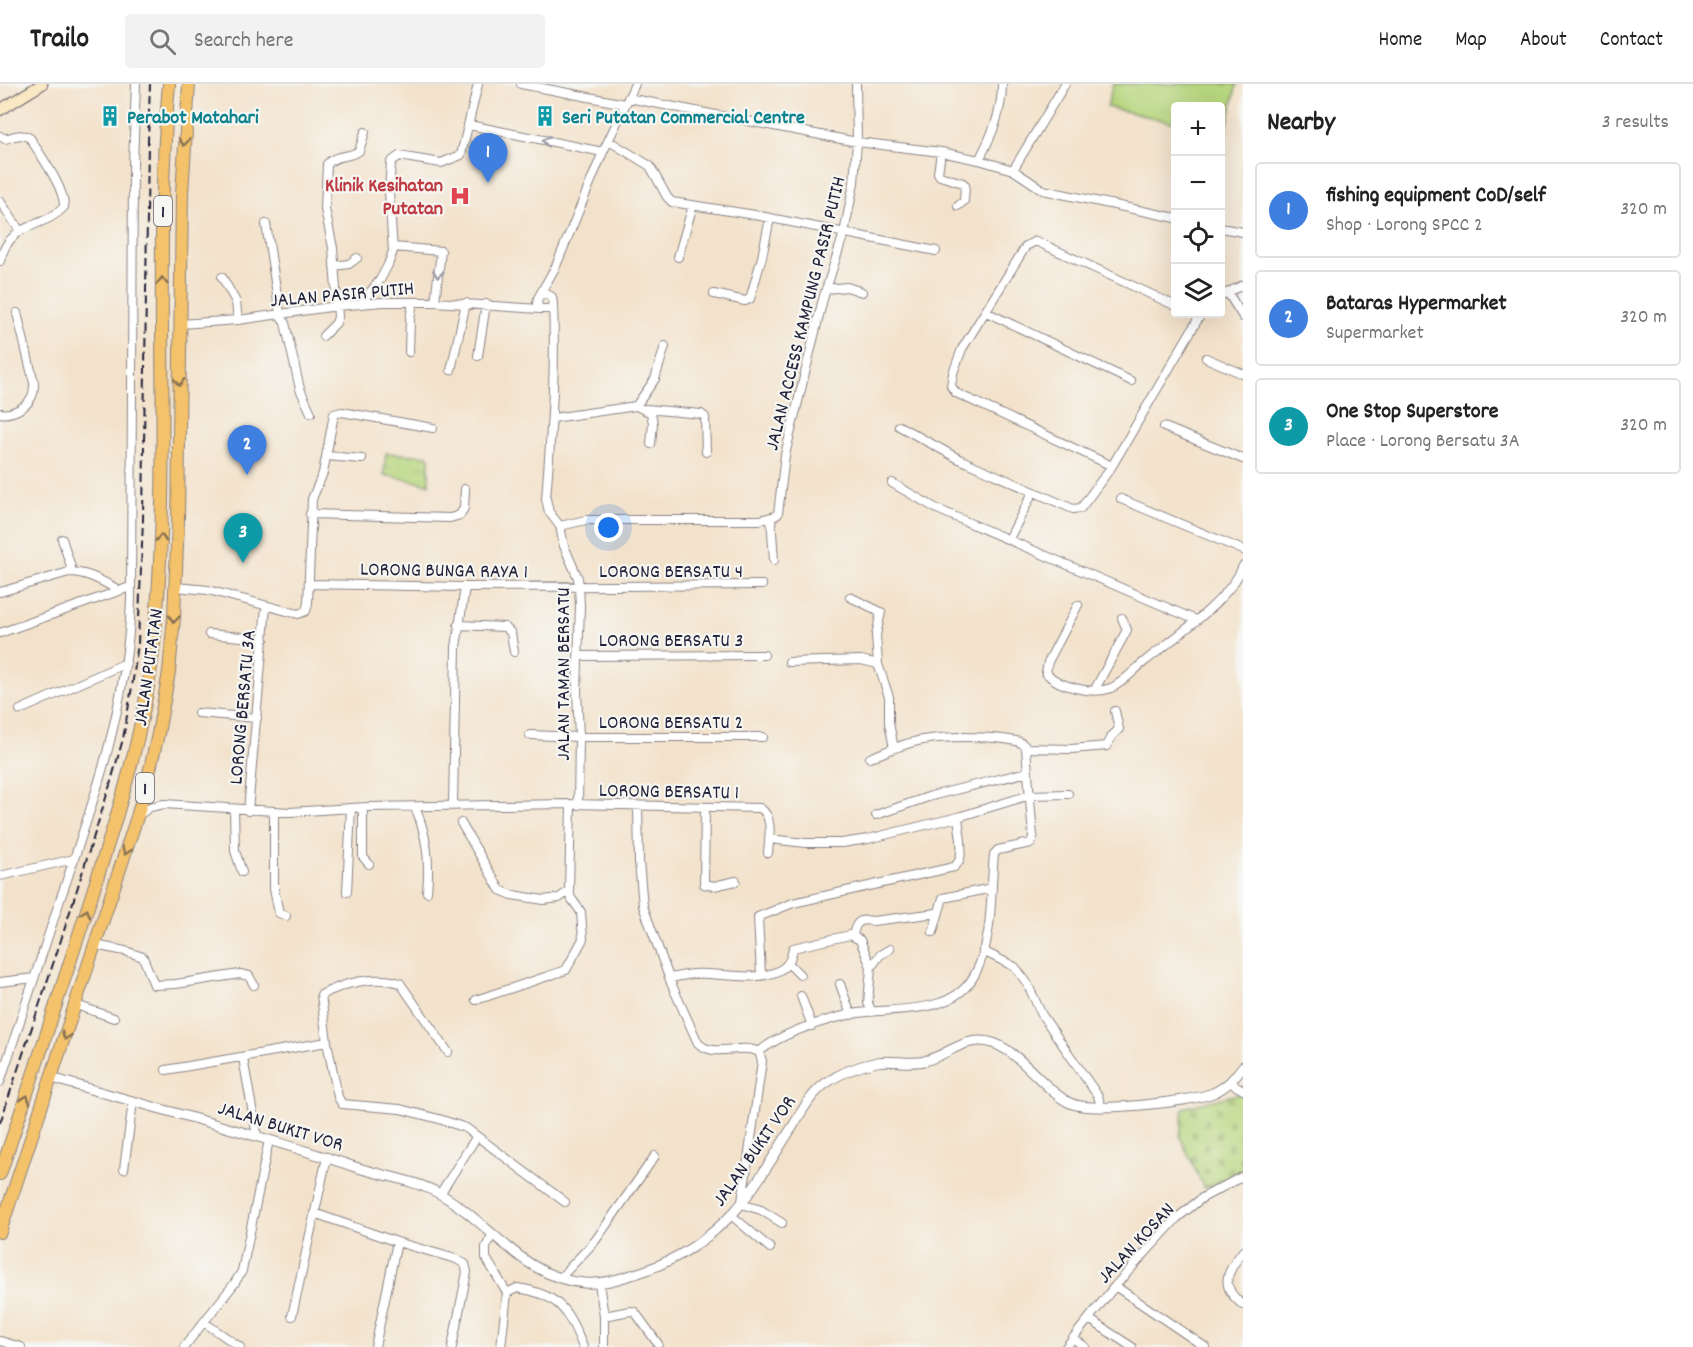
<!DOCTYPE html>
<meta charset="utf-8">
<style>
:root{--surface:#fff;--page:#f2f2f2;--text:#222;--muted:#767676;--line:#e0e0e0;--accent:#0b8043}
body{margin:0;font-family:Dekko,sans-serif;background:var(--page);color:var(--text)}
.controls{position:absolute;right:18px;top:18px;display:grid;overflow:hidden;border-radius:6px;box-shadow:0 6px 24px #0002}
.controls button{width:54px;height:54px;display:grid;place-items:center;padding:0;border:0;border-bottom:2px solid var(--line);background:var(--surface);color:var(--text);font:30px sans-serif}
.you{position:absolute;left:609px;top:444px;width:21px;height:21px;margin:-15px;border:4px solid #fff;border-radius:50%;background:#1a73e8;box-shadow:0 0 0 9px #1a73e833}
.badge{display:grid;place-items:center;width:39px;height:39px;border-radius:50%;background:var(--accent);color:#fff;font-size:20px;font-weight:700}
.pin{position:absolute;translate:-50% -50px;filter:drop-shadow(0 2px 3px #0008)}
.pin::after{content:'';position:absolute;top:32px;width:21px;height:18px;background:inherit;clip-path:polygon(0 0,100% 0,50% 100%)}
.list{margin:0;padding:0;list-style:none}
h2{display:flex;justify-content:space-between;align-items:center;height:78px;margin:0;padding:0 24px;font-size:26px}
h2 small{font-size:20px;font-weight:400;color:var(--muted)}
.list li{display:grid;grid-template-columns:39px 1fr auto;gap:18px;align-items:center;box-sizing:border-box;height:96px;margin:0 12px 12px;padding:0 12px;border:2px solid var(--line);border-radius:6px}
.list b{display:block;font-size:22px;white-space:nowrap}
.list p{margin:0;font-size:20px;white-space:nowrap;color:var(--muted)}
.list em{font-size:20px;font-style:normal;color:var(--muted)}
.icon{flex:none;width:33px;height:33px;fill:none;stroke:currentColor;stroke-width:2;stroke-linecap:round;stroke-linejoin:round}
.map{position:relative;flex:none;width:1243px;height:1263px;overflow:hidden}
header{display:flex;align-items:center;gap:36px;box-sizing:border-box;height:84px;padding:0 30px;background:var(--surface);border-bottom:2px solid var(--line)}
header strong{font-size:28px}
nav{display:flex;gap:33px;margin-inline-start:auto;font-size:21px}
.search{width:420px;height:54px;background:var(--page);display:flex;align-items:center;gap:15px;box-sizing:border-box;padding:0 21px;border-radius:6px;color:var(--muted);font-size:22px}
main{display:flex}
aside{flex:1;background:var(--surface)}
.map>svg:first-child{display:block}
</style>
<header>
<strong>Trailo</strong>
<div class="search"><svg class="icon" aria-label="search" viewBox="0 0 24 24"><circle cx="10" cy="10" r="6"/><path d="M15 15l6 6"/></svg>Search here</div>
<nav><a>Home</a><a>Map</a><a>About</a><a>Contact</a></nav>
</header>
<main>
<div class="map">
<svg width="1243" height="1263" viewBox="0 0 1243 1263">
<defs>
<pattern id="grass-tufts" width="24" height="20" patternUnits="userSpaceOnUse" patternTransform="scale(1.5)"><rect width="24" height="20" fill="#b6d57c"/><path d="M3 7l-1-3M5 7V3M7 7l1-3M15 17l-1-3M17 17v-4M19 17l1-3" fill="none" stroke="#9cb76c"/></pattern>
<pattern id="cemetery-stones" width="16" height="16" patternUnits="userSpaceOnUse" patternTransform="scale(1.5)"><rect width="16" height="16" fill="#b6d57c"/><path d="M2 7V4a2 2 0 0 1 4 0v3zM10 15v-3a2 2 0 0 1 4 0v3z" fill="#9cb76c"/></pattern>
</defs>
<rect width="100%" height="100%" fill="#f6f6f2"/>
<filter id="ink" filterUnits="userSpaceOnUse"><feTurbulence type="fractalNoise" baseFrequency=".0167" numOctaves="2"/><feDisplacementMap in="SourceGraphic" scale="12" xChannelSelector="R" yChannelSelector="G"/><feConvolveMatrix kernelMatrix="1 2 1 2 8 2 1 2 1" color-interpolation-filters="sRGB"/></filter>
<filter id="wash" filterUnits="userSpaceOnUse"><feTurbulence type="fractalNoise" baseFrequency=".008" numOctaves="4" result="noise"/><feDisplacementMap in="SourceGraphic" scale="24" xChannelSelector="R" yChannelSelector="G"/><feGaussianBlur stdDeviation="1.35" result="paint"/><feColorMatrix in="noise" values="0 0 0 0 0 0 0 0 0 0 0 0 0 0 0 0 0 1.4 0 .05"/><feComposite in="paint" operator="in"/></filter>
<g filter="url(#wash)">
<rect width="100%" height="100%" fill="#f3e2cb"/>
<path fill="url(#grass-tufts)" stroke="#6c7c5c" stroke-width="1.5" d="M386,369L429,372V400L384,391Z"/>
<path fill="url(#cemetery-stones)" stroke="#6c7c5c" stroke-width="1.5" d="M1241,1009L1243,1011V1086L1239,1090L1204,1104L1180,1053L1183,1024Z"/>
<path fill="#b6d57c" stroke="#6c7c5c" stroke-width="1.5" d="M1113,0H1237L1225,51L1221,50L1220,22H1176L1175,39L1107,23Z"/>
</g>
<g filter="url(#ink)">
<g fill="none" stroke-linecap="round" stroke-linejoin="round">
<g stroke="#8a8283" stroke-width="10">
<path id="minor" d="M521,0L625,20
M628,14L857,58L941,68L979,76L1013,86L1043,106L1176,134
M469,41L603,68
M0,52L5,55C14,52 21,49 30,54C40,71 65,104 64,123C43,146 10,136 0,177
M609,57L650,82L667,113L672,118L755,131L936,167
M941,68L938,89L940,92L963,99L965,101L964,117L958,122
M979,76C992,51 1002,29 1002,0
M1013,86L1065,0
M0,117L20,147
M266,140L280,230L285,239L300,305L311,329
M1220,144L1243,148
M393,163L441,167L435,218
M678,173L693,121
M334,182L349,180L357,174
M222,193L236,218L238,236
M826,205L847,203L862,208
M1228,209L1243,233
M714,210L745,217L750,215L762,173L770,134
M540,211L547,210L552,213L553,220L550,225H540L537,220L538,214L556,182L603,68L635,0
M1220,212L1243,201
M360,220L380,196L388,181L393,167L389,108L391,78L399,72L441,79L461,71L478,0
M553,220C556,285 551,350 546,415L549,428L560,442L564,462L578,494L579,503L580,522L577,606L579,653L578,721
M986,228L1131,297
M180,240L238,236L337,222L383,218H435L540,225
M323,252L336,239L338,233L333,164L325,125L327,80C336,70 349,74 359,67L365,48
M409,268L410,235L413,218
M478,272L486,220
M1206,274L1243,290
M451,286L466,219
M636,322L655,295L665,262
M646,325L701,330L705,333L706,368
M0,329C11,331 26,324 31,314C34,310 34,304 34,299L17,229
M553,334L636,322L651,329L653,339L651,360
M899,342L959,375L1073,425L1081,424L1112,382L1201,230
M1164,343L1243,375
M327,372L362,375
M1112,382L956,309L951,302L953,289L962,265L1026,162L1036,157L1176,222
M892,399L937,425L1196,536
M1121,415L1243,466
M310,430L450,434L460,431L464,424L465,405
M771,434L774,476
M560,442L586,436H760L775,432L778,430L785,371L823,215L844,149L854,99L857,58L856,0
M62,455L71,483L69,488
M1009,455L1033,408
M309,500L465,503L762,501
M176,503L208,506L298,530L306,527L308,519L312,415L323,389L334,330L342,328L433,344
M0,508L69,488C88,488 103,498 119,506
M850,513L881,528L876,551L878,580L889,613V639L894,664
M1078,521L1048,578L1046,589C1059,603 1093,611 1111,604C1123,599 1134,586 1144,578C1174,554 1229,517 1243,482
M458,541L505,543L511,549L514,568
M0,549L130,503
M209,550L264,555
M579,572L764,571
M789,578L861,576L878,580
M1095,605L1127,546L1122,534
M20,626L126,579
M198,629L257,634
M530,651L579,653H763
M1026,664L1071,665L1107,662L1112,652L1119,645L1115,627
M453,721L456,563L465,503
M638,722L639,778L643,822L671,899L698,959C714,975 740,958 759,968L762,977L742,1118
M415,723C427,751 430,777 427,808
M705,723L704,800L714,802L736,797
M361,724L363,729V773L369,780
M234,725L235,767L242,788
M248,727L266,522
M274,727V805L279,829L286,832
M139,731L150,723L164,720L290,728L367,723L571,720L760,724C774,733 769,754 768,769
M876,731L931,712L1028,688
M461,739L500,806L512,811L544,816L559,814L569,807
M769,755L806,759H842L868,755L958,733L1030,711L1068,710
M0,792L74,775
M347,808L351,724
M933,848L943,814L992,804
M853,852C855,839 859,834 873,837L937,829
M95,861L125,867L143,873L154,901L176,900L240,890L249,892L254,901
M983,867L1015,883L1027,899L1042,931L1098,1012L1101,1022
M788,879L800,891
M871,883L880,871L890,865
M761,891L758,833L793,819L954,783C967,773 959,748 958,733
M669,894C677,893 685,891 693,890C719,888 761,900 783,884C790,879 791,873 793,864L850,851L860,856L871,883L868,919L872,928
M0,898L34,894
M840,900L851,931
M801,912L812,942
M476,916L566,886L583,855L581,828L571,814L569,807L571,720
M76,921L114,934
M327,958L338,1013L342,1020L400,1025L439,1035L466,1044L565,1118
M759,968C782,948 821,937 852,930C891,922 950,934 974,892C994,856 990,810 994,770L998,766L1031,759L1033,753L1026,664C1024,660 1021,658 1016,657C992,652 946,652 923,656C904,659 887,667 870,674
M243,974L257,1052
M166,986L327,958L321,911C344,899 374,891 400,899L448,968
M0,998C20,937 40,876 60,816C94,718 128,620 131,515L133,80L136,0
M1231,999L1243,1006
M124,1085L133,1017
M440,1110L477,1052
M741,1120L761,1126L782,1139
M314,1129L397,1158L456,1175L465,1180L467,1188L452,1263
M731,1131L770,1164
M492,1151L486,1163V1174L507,1209L501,1263
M1243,1167C1227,1188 1218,1202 1243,1221
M560,1194L595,1157L655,1072
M599,1199L604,1232V1263
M1115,1202L1205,1263
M507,1209L517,1204C559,1210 568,1226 583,1263
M292,1232L327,1073
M604,1232L630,1227L635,1228L658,1260
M1089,1235L1132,1263
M205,1239L240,1263
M1073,1254L1085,1263
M0,1257L21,1263
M184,1263L234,1200L242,1187L269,1056
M375,1263L397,1158
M1066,1263L1115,1202L1177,1134L1202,1114L1243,1092"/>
</g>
<g stroke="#8a8283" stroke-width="11">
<path id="tertiary" d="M52,994C153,1024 255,1049 355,1083C383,1092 415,1096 440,1110C490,1138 523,1194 584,1199C604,1201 625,1193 644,1187C678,1175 710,1154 735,1127C757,1102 774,1071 793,1042C802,1027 811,1010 826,999C840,989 859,982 877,978C892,975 909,981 924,977C947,972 964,952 989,958C1018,964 1043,1006 1070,1019C1091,1029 1191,1018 1213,1009C1227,1003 1234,994 1243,982"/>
</g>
<g stroke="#8a8283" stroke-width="13">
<path id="secondary" d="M0,26L42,0"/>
</g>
<g stroke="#8a8283" stroke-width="14">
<path id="trunk" d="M0,1090C29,1005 56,920 84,835C113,745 144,654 154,559C173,373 152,186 169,0
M0,1148L137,733L147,698L158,650L169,588L174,533L178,438L182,109L189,0"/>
</g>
<use href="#minor" stroke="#fff" stroke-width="8"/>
<use href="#tertiary" stroke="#fff" stroke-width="9"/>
<use href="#secondary" stroke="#fae7c3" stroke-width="10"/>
<use href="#trunk" stroke="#f3c26a" stroke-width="12"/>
<path stroke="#22223b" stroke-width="2" stroke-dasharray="9 4.5" stroke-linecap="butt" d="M0,1039L61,856L110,701L123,655L132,603L138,559L143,436L148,56L150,0"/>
</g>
<defs><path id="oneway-chevron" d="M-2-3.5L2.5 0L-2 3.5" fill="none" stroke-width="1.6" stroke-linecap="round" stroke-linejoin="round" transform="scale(1.5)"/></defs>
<g stroke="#9c9ca7">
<use href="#oneway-chevron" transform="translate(546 57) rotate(-169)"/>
<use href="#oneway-chevron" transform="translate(438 190) rotate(96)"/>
</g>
<g stroke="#8a7252">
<use href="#oneway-chevron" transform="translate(184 58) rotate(94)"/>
<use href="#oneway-chevron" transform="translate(162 197) rotate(-90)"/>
<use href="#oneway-chevron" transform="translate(179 298) rotate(91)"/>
<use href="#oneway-chevron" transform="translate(161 454) rotate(-87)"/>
<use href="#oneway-chevron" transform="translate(174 535) rotate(95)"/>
<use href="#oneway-chevron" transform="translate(126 767) rotate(108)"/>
<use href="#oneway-chevron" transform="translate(86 829) rotate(-72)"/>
<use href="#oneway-chevron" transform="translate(66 952) rotate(108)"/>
<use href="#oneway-chevron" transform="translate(26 1015) rotate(-71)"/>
</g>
</g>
<defs>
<g id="building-bare" transform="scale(1.62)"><path d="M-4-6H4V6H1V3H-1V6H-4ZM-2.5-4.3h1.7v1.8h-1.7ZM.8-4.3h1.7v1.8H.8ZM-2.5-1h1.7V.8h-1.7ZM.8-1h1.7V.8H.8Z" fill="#0f9aa8" stroke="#f6f6f2" stroke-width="2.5" paint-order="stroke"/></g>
<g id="hospital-bare" transform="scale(1.62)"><path d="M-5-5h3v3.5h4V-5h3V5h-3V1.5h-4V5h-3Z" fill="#e0444e" stroke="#f6f6f2" stroke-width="2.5" paint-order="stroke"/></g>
</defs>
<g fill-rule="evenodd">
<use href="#building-bare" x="110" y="32"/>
<use href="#building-bare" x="545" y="32"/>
<use href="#hospital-bare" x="460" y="112"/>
</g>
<g text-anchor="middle" stroke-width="4.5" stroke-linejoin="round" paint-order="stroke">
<g fill="#f6f6f2" stroke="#626272" stroke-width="1.5">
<rect x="154" y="112" width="18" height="30" rx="4.5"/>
<rect x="136" y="689" width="18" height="30" rx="4.5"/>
</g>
<g font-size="18" font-weight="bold" fill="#22223b">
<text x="163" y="133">1</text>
<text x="145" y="710">1</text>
</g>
<g font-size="20" font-weight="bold" fill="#0d838f" stroke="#f6f6f2" text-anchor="start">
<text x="127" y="39">Perabot Matahari</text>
<text x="562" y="39">Seri Putatan Commercial Centre</text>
</g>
<g font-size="20" font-weight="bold" fill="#be3a42" stroke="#f6f6f2" text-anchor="end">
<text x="443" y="107">Klinik Kesihatan<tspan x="443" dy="23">Putatan</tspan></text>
</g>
<g font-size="20" fill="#22223b" stroke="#f6f6f2">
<text transform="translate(342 209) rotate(-5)" y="7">JALAN PASIR PUTIH</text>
<text transform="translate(804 229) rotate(-76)" y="7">JALAN ACCESS KAMPUNG PASIR PUTIH</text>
<text transform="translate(444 485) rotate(1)" y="7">LORONG BUNGA RAYA 1</text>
<text x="671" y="493">LORONG BERSATU 4</text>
<text x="671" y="562">LORONG BERSATU 3</text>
<text transform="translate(147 583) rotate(-82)" y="7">JALAN PUTATAN</text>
<text transform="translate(562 590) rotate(-90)" y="7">JALAN TAMAN BERSATU</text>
<text transform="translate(241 623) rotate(-85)" y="7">LORONG BERSATU 3A</text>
<text x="671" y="644">LORONG BERSATU 2</text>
<text transform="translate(669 706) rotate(1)" y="7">LORONG BERSATU 1</text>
<text transform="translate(281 1041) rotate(17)" y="7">JALAN BUKIT VOR</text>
<text transform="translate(753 1066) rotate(-55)" y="7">JALAN BUKIT VOR</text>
<text transform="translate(1135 1158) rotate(-47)" y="7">JALAN KOSAN</text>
</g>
</g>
</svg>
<div class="controls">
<button>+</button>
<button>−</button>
<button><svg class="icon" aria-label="locate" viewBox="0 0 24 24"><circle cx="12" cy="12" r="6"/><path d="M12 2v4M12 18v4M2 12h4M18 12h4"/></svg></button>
<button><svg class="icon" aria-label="layers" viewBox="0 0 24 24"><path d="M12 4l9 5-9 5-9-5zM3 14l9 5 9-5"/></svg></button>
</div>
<div class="you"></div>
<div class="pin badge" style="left:488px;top:99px;background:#3f7fe0">1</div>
<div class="pin badge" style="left:247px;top:391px;background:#3f7fe0">2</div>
<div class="pin badge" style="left:243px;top:479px;background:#0f9aa8">3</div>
</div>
<aside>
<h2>Nearby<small>3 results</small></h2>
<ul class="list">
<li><span class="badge" style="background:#3f7fe0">1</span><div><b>fishing equipment CoD/self</b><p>Shop · Lorong SPCC 2</p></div><em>320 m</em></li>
<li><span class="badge" style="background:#3f7fe0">2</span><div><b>Bataras Hypermarket</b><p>Supermarket</p></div><em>320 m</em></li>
<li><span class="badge" style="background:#0f9aa8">3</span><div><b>One Stop Superstore</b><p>Place · Lorong Bersatu 3A</p></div><em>320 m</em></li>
</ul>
</aside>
</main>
